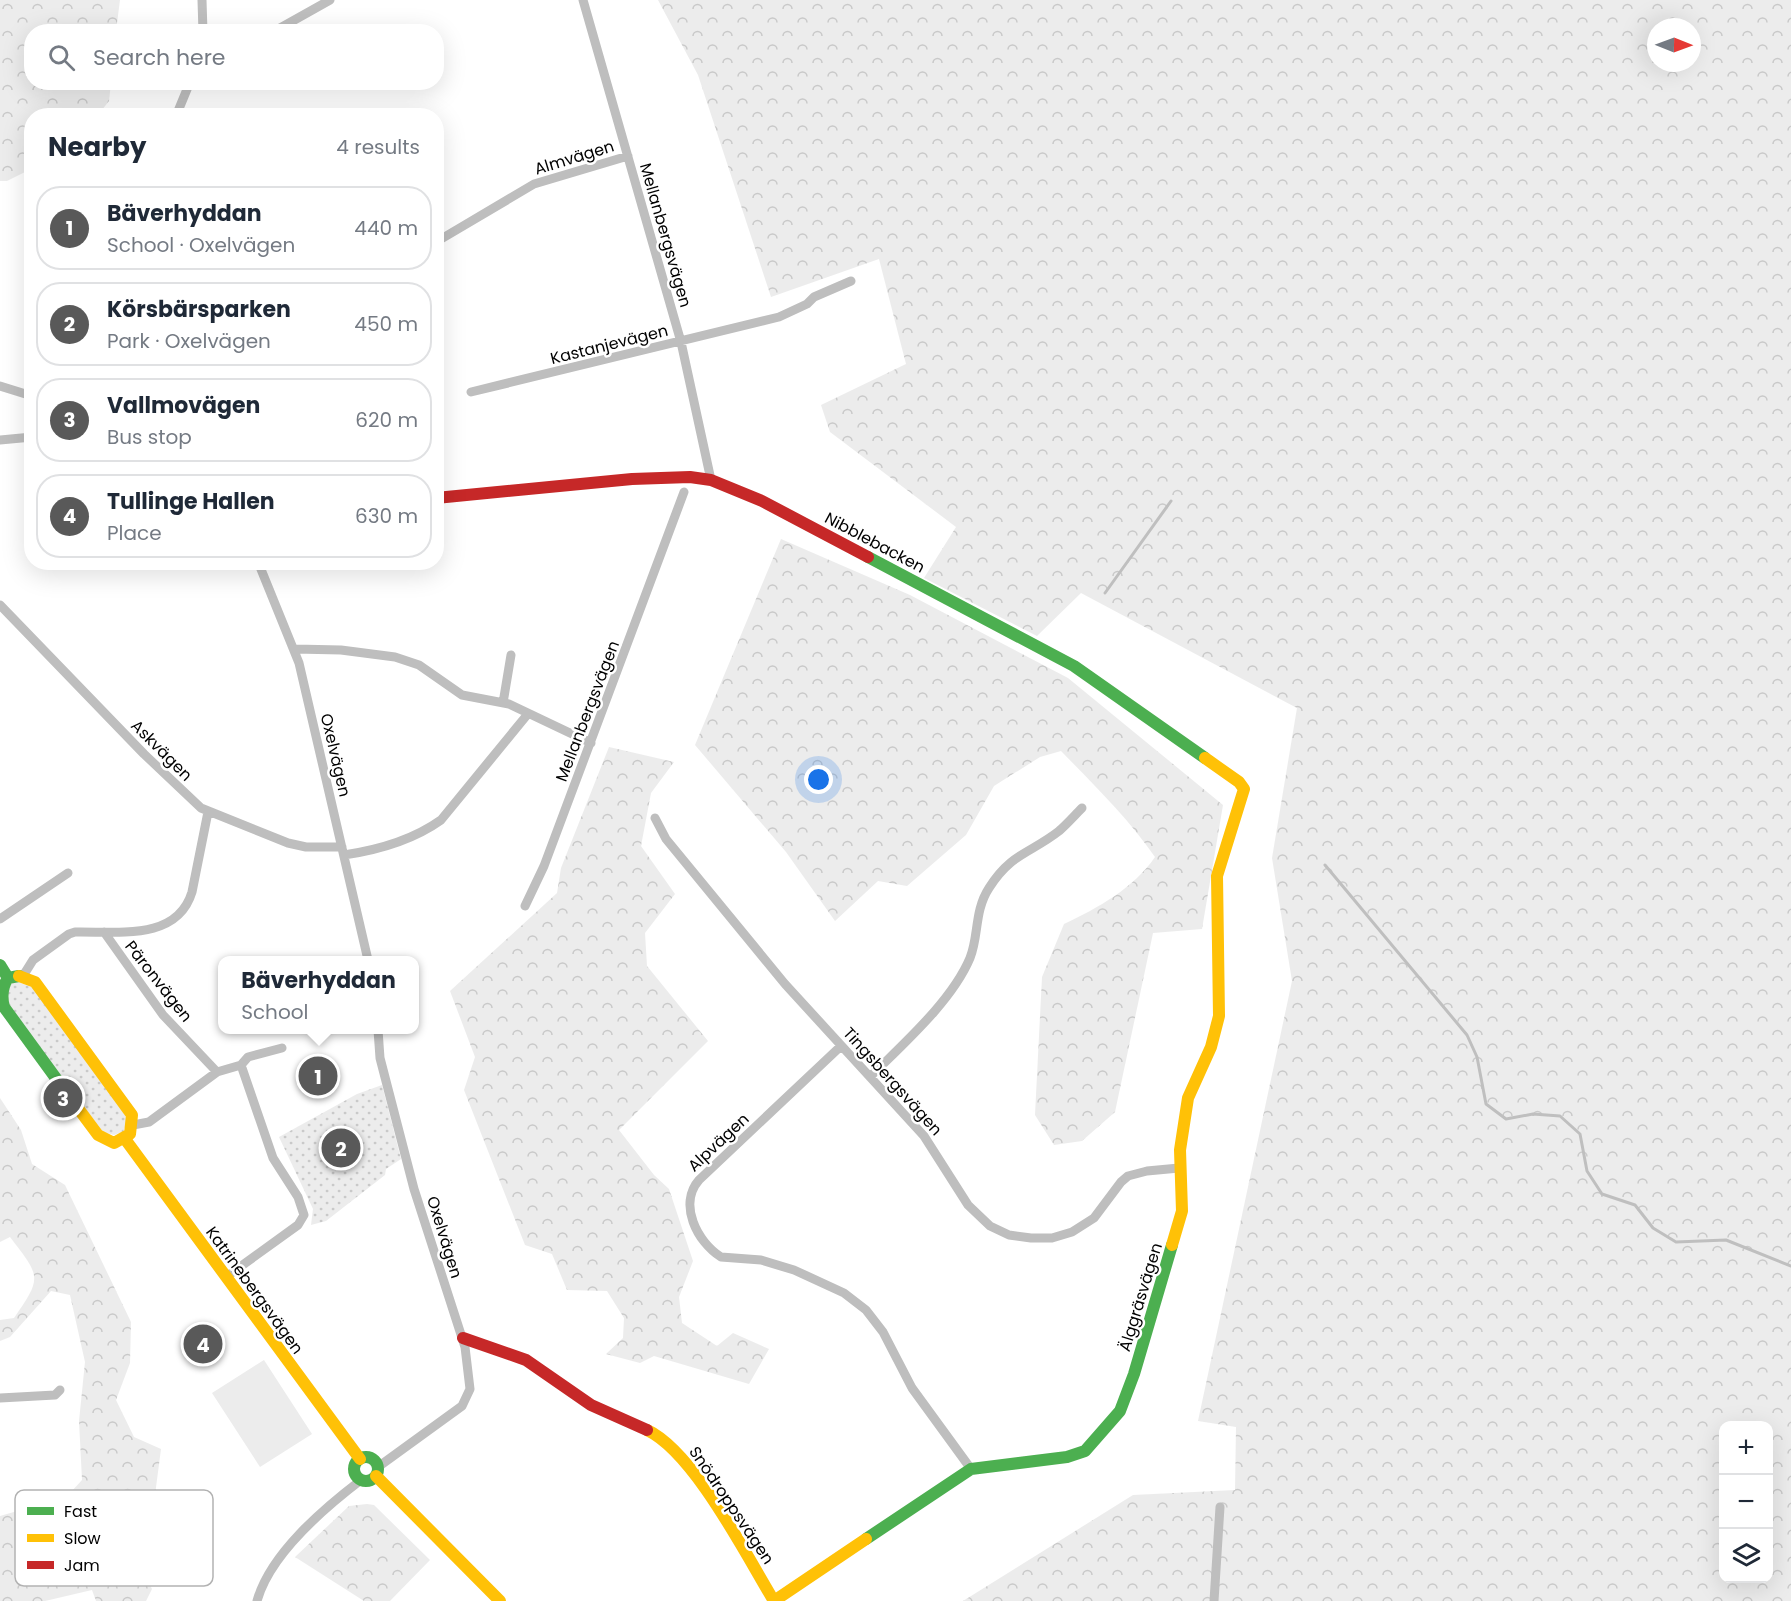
<!DOCTYPE html>
<meta charset="utf-8">
<style>
:root{--surface:#fff;--page:#f6f6f7;--text:#1f2937;--muted:#747a83;--line:#e0e1e3;--accent:#595959}
body{margin:0;font-family:Poppins,sans-serif;background:var(--page);color:var(--text)}
.controls{position:absolute;right:18px;bottom:18px;display:grid;overflow:hidden;border-radius:12px;box-shadow:0 6px 24px #0002}
.controls button{width:54px;height:54px;display:grid;place-items:center;padding:0;border:0;border-bottom:2px solid var(--line);background:var(--surface);color:var(--text);font:30px sans-serif}
.compass{position:absolute;left:1647px;top:18px;width:54px;height:54px;border-radius:50%;background:var(--surface);box-shadow:0 6px 24px #0002;rotate:91deg}
.you{position:absolute;left:819px;top:780px;width:21px;height:21px;margin:-15px;border:4px solid #fff;border-radius:50%;background:#1a73e8;box-shadow:0 0 0 9px #1a73e833}
.badge{display:grid;place-items:center;width:39px;height:39px;border-radius:50%;background:var(--accent);color:#fff;font-size:20px;font-weight:700}
.pin{position:absolute;translate:-50% -50%;border:3px solid #fff;box-shadow:0 2px 6px #0006}
.popup{position:absolute;left:218px;top:956px;width:201px;height:78px;box-sizing:border-box;display:grid;place-content:center;border-radius:12px;background:var(--surface);filter:drop-shadow(0 2px 4px #0005);font-size:20px;white-space:nowrap;color:var(--muted)}
.popup b{font-size:22px;color:var(--text)}
.popup::after{content:'';position:absolute;left:50%;top:100%;margin-left:-12px;border:12px solid transparent;border-top-color:var(--surface)}
.list{margin:0;padding:0;list-style:none}
h2{display:flex;justify-content:space-between;align-items:center;height:78px;margin:0;padding:0 24px;font-size:26px}
h2 small{font-size:20px;font-weight:400;color:var(--muted)}
.list li{display:grid;grid-template-columns:39px 1fr auto;gap:18px;align-items:center;box-sizing:border-box;height:84px;margin:0 12px 12px;padding:0 12px;border:2px solid var(--line);border-radius:24px}
.list b{display:block;font-size:22px;white-space:nowrap}
.list p{margin:0;font-size:20px;white-space:nowrap;color:var(--muted)}
.list em{font-size:20px;font-style:normal;color:var(--muted)}
.icon{flex:none;width:33px;height:33px;fill:none;stroke:currentColor;stroke-width:2;stroke-linecap:round;stroke-linejoin:round}
.map{position:relative;flex:none;width:1791px;height:1601px;overflow:hidden}
.search{position:absolute;background:var(--surface);box-shadow:0 6px 24px #0002;left:24px;top:24px;width:420px;height:66px;display:flex;align-items:center;gap:15px;box-sizing:border-box;padding:0 21px;border-radius:24px;color:var(--muted);font-size:22px}
.panel{position:absolute;background:var(--surface);box-shadow:0 6px 24px #0002;left:24px;top:108px;width:420px;height:462px;border-radius:24px}
.map>svg:first-child{display:block}
</style>
<div class="map">
<svg width="1791" height="1601" viewBox="0 0 1791 1601">
<defs>
<pattern id="forest-crowns" width="20" height="18" patternUnits="userSpaceOnUse" patternTransform="scale(1.5)"><rect width="20" height="18" fill="#ececec"/><path d="M2 6a3 3 0 1 1 6 0M12 15a3 3 0 1 1 6 0" fill="none" stroke="#c9c9c9"/></pattern>
<pattern id="park-dots" width="8" height="8" patternUnits="userSpaceOnUse" patternTransform="scale(1.5)"><rect width="8" height="8" fill="#ececec"/><path d="M2 2h.1M6 6h.1" fill="none" stroke="#c9c9c9" stroke-width="1.8" stroke-linecap="round"/></pattern>
</defs>
<rect width="100%" height="100%" fill="#fff"/>
<path fill="url(#forest-crowns)" fill-rule="evenodd" d="M0,0H120L116,31L32,32V82L111,83L109,101L98,115L32,116L31,169L7,181H0Z
M658,0H1791V1601H963L1133,1495L1235,1490L1236,1427L1198,1421L1292,981L1272,858L1297,708L1081,593L1037,636L924,578L956,527L830,432L821,405L906,364L879,259L771,297L698,75ZM1656,27H1692V63H1656ZM1724,1426H1768V1578H1724Z
M781,539L910,595L1068,678L1223,805L1202,929L1153,933L1115,1112L1082,1141L1054,1145L1035,1115L1042,977L1064,924C1098,908 1134,888 1155,857C1128,818 1094,785 1061,751L1040,757L994,786L966,835L907,886L878,881L835,921L786,852L695,745Z
M609,747L674,762L651,793L641,846L675,894L645,933L647,966L708,1041L619,1130L654,1175L669,1189L693,1261L679,1297L682,1323L717,1346L733,1333L769,1349L749,1384L654,1356L640,1363L606,1354L623,1338L624,1318L607,1291L567,1290L552,1254L525,1245L464,1090L475,1057L450,991L557,893L561,868Z
M0,1098L21,1130L32,1164L65,1185L131,1322L130,1363L116,1400L134,1437L161,1449L149,1541L140,1566L152,1589L146,1601H96L92,1590L45,1601H0V1516L31,1507L60,1504L82,1480L79,1421L85,1362L70,1295L51,1291L10,1337L0,1341V1320L14,1318C43,1277 40,1276 10,1237L0,1242Z
M367,1504L374,1505L430,1560L390,1601H364L295,1557L349,1506Z"/>
<path fill="url(#park-dots)" d="M18,982L34,988L125,1115L127,1122L123,1132L114,1135L103,1132L8,1006L6,993L10,984Z
M382,1085L401,1159L386,1169L385,1175L326,1221L311,1225L313,1209L279,1137L357,1094Z"/>
<path fill="#ececec" d="M264,1360L312,1434L260,1467L212,1393Z"/>
<g fill="none" stroke-linecap="round" stroke-linejoin="round">
<path stroke="#bfbfbf" stroke-width="3" d="M1105,593L1171,501
M1325,865L1467,1035L1477,1057L1486,1104L1506,1119L1533,1114L1560,1116L1580,1134L1587,1171L1602,1194L1635,1205L1653,1228L1676,1242L1726,1240L1791,1266"/>
<path stroke="#bebebe" stroke-width="9" d="M202,0L203,32
M583,0L681,342L711,480
M273,32L330,0
M176,116L190,82
M436,242L534,184L628,156
M0,386L32,396
M471,392L779,317L807,304L814,297L851,281
M0,440L32,437
M258,562L299,663L368,960
M0,605L144,754L201,808L288,843L306,847H342
M295,649L341,650L395,657L419,665L462,695L509,704L591,743
M503,703L511,655
M655,818L666,839L785,984L924,1136L968,1205L990,1226L1009,1235L1031,1238H1052L1072,1232L1094,1218L1121,1182L1128,1176L1147,1171L1179,1168
M344,855C378,850 413,840 441,820L527,715
M525,906L544,866L684,492
M0,919L68,873
M104,932L163,1015L217,1072
M23,976L33,960L69,934L75,932C115,931 177,942 192,892L208,812
M841,1046L699,1180C678,1204 697,1242 721,1257L761,1260L794,1270L844,1293L866,1310L883,1332L912,1388L971,1469
M241,1065L248,1057L282,1048
M870,1077C903,1044 952,1001 970,958C979,936 974,911 989,888C1011,853 1031,853 1059,831C1067,824 1074,816 1082,808
M133,1125L149,1122L217,1072L241,1065
M226,1277L298,1225L304,1215L298,1197L273,1158L241,1065
M0,1398L55,1395L60,1390
M378,1467L462,1406L470,1389L465,1347L414,1189L380,1058L378,1030
M257,1601C270,1554 323,1509 361,1480
M1214,1601L1220,1507"/>
<path stroke="#4caf50" stroke-width="12" d="M868,557L1074,666L1205,758
M0,965L8,978
M19,976L8,978C2,987 1,996 4,1007L63,1088
M354 1469a12 12 0 1 1 24 0a12 12 0 1 1-24 0Z
M866,1539L971,1469L1067,1457L1085,1451L1120,1411L1134,1374L1172,1245"/>
<path stroke="#ffc107" stroke-width="12" d="M19,976L35,982L132,1115L130,1134L114,1143L98,1135L63,1088
M125,1139L360,1459
M1172,1245L1182,1211L1180,1150L1188,1098L1211,1047L1219,1016L1217,876L1244,789L1239,782L1205,758
M647,1430C694,1452 746,1555 774,1601L866,1539
M376,1476L500,1601"/>
<path stroke="#c62828" stroke-width="12" d="M436,498L632,479L690,477L711,480L762,501L868,557
M463,1338L526,1360L591,1405L647,1430"/>
</g>
<g text-anchor="middle" stroke-width="5" stroke-linejoin="round" paint-order="stroke">
<g font-size="16" fill="#000" stroke="#fff">
<text transform="translate(574 157) rotate(-17)" y="6">Almvägen</text>
<text transform="translate(666 235) rotate(74)" y="6">Mellanbergsvägen</text>
<text transform="translate(609 344) rotate(-14)" y="6">Kastanjevägen</text>
<text transform="translate(875 542) rotate(28)" y="6">Nibblebacken</text>
<text transform="translate(587 711) rotate(-69)" y="6">Mellanbergsvägen</text>
<text transform="translate(162 750) rotate(45)" y="6">Askvägen</text>
<text transform="translate(336 755) rotate(77)" y="6">Oxelvägen</text>
<text transform="translate(159 981) rotate(52)" y="6">Päronvägen</text>
<text transform="translate(893 1081) rotate(48)" y="6">Tingsbergsvägen</text>
<text transform="translate(718 1142) rotate(-43)" y="6">Alpvägen</text>
<text transform="translate(445 1237) rotate(73)" y="6">Oxelvägen</text>
<text transform="translate(255 1290) rotate(54)" y="6">Katrinebergsvägen</text>
<text transform="translate(1140 1297) rotate(-73)" y="6">Älggräsvägen</text>
<text transform="translate(732 1505) rotate(56)" y="6">Snödroppsvägen</text>
</g>
</g>
<rect x="15" y="1490" width="198" height="96" rx="9" fill="#fff" stroke="#b2b2b2" stroke-width="1.5"/>
<rect x="27" y="1507" width="27" height="8" fill="#4caf50"/>
<rect x="27" y="1534" width="27" height="8" fill="#ffc107"/>
<rect x="27" y="1561" width="27" height="8" fill="#c62828"/>
<g font-size="16" fill="#000">
<text x="64" y="1517">Fast</text>
<text x="64" y="1544">Slow</text>
<text x="64" y="1571">Jam</text>
</g>
</svg>
<div class="controls">
<button>+</button>
<button>−</button>
<button><svg class="icon" aria-label="layers" viewBox="0 0 24 24"><path d="M12 4l9 5-9 5-9-5zM3 14l9 5 9-5"/></svg></button>
</div>
<svg class="compass" viewBox="-18 -18 36 36"><path d="M0-13l5 13h-10z" fill="#e53935"/><path d="M0 13l5-13h-10z" fill="#747a83"/></svg>
<div class="you"></div>
<div class="pin badge" style="left:318px;top:1076px">1</div>
<div class="popup"><b>Bäverhyddan</b>School</div>
<div class="pin badge" style="left:341px;top:1148px">2</div>
<div class="pin badge" style="left:63px;top:1098px">3</div>
<div class="pin badge" style="left:203px;top:1344px">4</div>
<div class="search"><svg class="icon" aria-label="search" viewBox="0 0 24 24"><circle cx="10" cy="10" r="6"/><path d="M15 15l6 6"/></svg>Search here</div>
<section class="panel">
<h2>Nearby<small>4 results</small></h2>
<ul class="list">
<li><span class="badge">1</span><div><b>Bäverhyddan</b><p>School · Oxelvägen</p></div><em>440 m</em></li>
<li><span class="badge">2</span><div><b>Körsbärsparken</b><p>Park · Oxelvägen</p></div><em>450 m</em></li>
<li><span class="badge">3</span><div><b>Vallmovägen</b><p>Bus stop</p></div><em>620 m</em></li>
<li><span class="badge">4</span><div><b>Tullinge Hallen</b><p>Place</p></div><em>630 m</em></li>
</ul>
</section>
</div>
